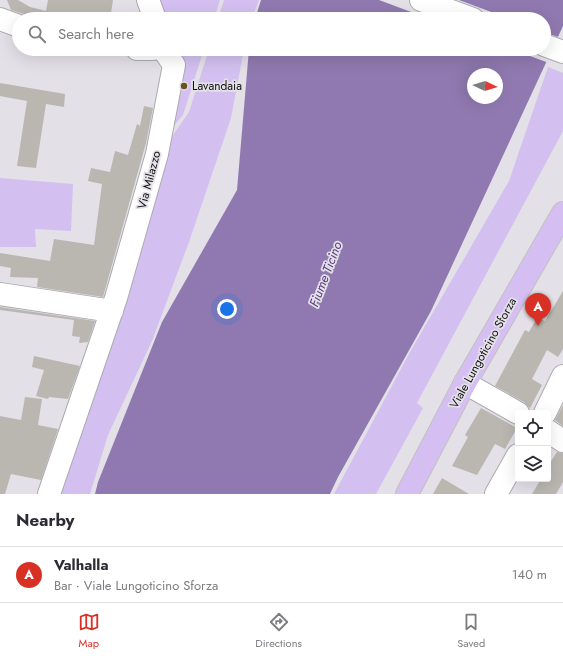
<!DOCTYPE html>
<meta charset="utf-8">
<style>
:root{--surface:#fff;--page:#f7f7f7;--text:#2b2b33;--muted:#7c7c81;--line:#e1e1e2;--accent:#d93025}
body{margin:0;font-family:Jost,sans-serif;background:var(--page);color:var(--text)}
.controls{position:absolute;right:12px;bottom:12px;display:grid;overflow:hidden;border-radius:4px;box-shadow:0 4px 16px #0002}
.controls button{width:36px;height:36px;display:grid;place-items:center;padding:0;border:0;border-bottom:1px solid var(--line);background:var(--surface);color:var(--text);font:20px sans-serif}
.compass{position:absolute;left:467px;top:68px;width:36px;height:36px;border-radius:50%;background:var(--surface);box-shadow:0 4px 16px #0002;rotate:94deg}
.you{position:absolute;left:227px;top:309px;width:14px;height:14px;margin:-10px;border:3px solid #fff;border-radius:50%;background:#1a73e8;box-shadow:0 0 0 6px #1a73e833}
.badge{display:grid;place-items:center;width:26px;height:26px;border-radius:50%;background:var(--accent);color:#fff;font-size:13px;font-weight:700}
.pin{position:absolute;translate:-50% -33px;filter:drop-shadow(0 1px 2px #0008)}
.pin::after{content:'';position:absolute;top:21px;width:14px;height:12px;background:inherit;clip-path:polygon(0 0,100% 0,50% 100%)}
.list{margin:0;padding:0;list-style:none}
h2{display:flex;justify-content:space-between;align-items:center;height:52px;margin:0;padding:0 16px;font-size:17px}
h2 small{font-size:13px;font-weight:400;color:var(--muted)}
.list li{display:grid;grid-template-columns:26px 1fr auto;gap:12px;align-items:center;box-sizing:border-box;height:56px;padding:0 16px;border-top:1px solid var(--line)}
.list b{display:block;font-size:15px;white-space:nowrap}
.list p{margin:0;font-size:13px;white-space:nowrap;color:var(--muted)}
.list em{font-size:13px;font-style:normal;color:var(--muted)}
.icon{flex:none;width:22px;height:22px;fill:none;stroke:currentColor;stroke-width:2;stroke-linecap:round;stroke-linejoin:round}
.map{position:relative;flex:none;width:563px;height:494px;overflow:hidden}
.search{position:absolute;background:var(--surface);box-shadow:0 4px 16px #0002;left:12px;right:12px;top:12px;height:44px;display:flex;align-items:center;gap:10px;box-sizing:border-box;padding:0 14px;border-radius:22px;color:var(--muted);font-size:15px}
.sheet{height:108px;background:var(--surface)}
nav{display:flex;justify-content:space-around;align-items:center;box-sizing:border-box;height:56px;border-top:1px solid var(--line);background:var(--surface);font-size:11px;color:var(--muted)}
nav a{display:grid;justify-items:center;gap:2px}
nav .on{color:var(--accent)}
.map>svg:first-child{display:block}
</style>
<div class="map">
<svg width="563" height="494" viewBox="0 0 563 494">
<rect width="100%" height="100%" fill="#e3e0e7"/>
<path fill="#d3c0f0" d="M153,0H220L214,19H160Z
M224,0H259L252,19H218Z
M173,49H204L183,115L162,140Z
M209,49H244L231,118L189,242L152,341L108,435L90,494H59L166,145L189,112Z
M548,67L563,73V131L417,403L423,408L376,494H334L410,352L509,181Z
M0,178L73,184L71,231L35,229L36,247H0Z"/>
<path fill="#9079b0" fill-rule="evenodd" d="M261,0H563V26L431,311L338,477L330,494H95L98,482L162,322L237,190L249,49H544V19H255ZM473,74H497V98H473Z"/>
<path fill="#e3e0e7" d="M379,0H459L510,19H430Z
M544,32L561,38L549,63L511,49H544Z"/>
<path fill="#bab7b1" d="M7,0H18L30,7L46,11L48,0H113L110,19H29L24,14L11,10Z
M0,83L65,94L64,107L46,104L36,168L17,166L27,101L0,96Z
M144,106L153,108L146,143L103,297L37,287L38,278L10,277L11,268L0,266V253L50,261L54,239L94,245L102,184L88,181L91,168L110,172L115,151L128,155L137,124L140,126Z
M563,291V349L558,357L547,350L532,379L542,385L530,408L524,402L495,386L525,330L529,332L537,318L545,321Z
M0,307L95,321L88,342L79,343L80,337L72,336L74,320L0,310Z
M34,356L80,366L68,399L49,397L48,399L36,396L44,370L32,367Z
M25,397L42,399L38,425L58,429L41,480L11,474L5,494H0V416L21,420Z
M563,405V426L555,420Z
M481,408L517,428L505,449L495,444L477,475L452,466L468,437L465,435Z
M557,452L563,453V482L556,494H532L541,479H548V466Z
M442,478L469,494H433Z"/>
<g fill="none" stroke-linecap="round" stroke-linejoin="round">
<g stroke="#adaab0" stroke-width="24">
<path id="minor" d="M148,0L155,19
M421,0L473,19
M0,19L19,26
M544,45L563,52
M137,49H153
M0,294L112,311
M465,383L518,413
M545,413L563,376
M548,431L563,441
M49,494L116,298L157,154L174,65L163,49
M496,494L518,455"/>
</g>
<g stroke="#c1c0c1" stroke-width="24">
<path id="major" d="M407,494L465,383L563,213"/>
</g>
<use href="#minor" stroke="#fff" stroke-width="22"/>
<use href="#major" stroke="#d5bff2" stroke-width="22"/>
</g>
<circle fill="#685221" stroke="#e3e0e7" stroke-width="1.5" cx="184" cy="86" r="4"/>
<g text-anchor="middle" stroke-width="3.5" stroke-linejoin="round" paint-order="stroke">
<g font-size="12" fill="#0f0e10" stroke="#e3e0e7" text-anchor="start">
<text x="192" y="90">Lavandaia</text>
</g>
<g font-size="12" fill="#0f0e10" stroke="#e3e0e7">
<text transform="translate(149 180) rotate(-75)" y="4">Via Milazzo</text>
<text transform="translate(483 353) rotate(-61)" y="4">Viale Lungoticino Sforza</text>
</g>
<g font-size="13" font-style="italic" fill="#58377c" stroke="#e3e0e7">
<text transform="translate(325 274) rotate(-69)" y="5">Fiume Ticino</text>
</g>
</g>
</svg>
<div class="controls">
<button><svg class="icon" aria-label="locate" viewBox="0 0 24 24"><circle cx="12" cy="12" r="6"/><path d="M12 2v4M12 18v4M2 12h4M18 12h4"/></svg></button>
<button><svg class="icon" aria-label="layers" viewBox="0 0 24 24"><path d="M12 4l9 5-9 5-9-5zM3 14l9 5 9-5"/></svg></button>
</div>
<svg class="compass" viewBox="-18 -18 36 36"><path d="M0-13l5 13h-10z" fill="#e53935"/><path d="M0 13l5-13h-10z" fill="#7c7c81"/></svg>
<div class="you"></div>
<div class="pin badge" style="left:538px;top:326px">A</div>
<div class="search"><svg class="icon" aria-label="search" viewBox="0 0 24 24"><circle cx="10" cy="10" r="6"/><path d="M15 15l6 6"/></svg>Search here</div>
</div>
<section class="sheet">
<h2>Nearby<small></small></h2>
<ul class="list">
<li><span class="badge">A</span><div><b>Valhalla</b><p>Bar · Viale Lungoticino Sforza</p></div><em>140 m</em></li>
</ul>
</section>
<nav>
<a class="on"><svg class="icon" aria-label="map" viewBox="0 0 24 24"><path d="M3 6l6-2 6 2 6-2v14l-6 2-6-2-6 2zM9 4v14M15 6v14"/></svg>Map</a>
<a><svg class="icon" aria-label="directions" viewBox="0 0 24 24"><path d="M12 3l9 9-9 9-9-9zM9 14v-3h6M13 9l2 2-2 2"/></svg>Directions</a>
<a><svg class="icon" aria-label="saved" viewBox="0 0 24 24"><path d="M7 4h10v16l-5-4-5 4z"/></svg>Saved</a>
</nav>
